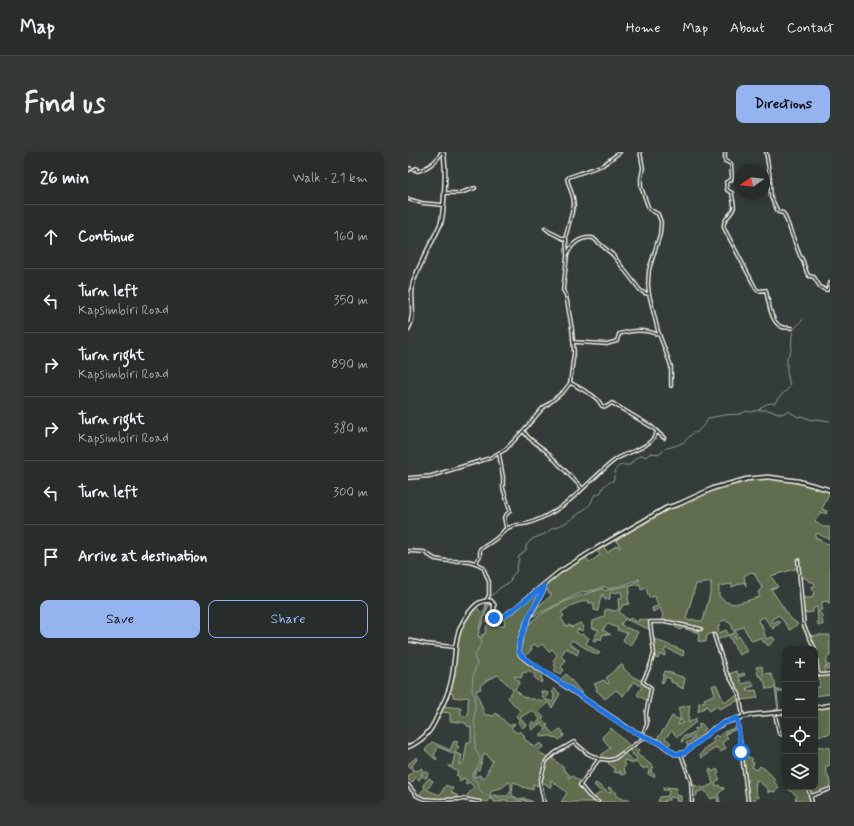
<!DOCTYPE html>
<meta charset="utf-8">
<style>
:root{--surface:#262d2a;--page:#323936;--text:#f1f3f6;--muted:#a4a8a8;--line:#424947;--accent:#95b2f1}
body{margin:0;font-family:Mynerve,sans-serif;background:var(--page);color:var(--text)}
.controls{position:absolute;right:12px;bottom:12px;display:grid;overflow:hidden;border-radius:8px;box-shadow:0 2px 10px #0003}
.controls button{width:36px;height:36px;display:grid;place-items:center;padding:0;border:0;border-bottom:1px solid var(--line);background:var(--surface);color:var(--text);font:20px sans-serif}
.compass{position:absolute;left:326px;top:12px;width:36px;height:36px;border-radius:50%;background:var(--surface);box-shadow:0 2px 10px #0003;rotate:256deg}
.stop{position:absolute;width:12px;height:12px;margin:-9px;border:3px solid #1a73e8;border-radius:50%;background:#fff}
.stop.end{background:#1a73e8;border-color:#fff;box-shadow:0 1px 4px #0008}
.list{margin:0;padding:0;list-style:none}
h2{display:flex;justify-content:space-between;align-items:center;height:52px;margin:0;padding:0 16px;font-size:17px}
h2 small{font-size:13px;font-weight:400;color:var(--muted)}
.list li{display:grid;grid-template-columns:26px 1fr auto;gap:12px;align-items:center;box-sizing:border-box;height:64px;padding:0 16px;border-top:1px solid var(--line)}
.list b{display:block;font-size:15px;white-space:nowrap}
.list p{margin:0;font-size:13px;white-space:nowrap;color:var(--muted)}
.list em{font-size:13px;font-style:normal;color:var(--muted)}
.actions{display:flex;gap:8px;padding:12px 16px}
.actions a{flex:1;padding:9px 0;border:1px solid var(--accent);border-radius:8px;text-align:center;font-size:14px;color:var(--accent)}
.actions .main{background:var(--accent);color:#111}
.icon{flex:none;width:22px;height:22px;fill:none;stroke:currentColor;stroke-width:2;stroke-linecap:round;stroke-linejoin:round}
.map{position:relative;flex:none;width:422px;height:650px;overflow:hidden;border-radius:8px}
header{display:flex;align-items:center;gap:24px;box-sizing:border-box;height:56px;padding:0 20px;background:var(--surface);border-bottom:1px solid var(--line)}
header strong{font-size:19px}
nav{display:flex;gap:22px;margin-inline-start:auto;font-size:14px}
.intro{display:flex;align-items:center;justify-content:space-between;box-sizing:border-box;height:96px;padding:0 24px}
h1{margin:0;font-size:28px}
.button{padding:10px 18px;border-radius:8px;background:var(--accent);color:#111;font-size:14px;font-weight:700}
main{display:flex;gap:24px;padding:0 24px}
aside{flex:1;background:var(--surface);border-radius:8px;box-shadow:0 2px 10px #0003}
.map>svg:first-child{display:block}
</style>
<header>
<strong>Map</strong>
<nav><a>Home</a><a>Map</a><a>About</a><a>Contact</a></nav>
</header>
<div class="intro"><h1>Find us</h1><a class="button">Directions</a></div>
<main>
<aside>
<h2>26 min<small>Walk · 2.1 km</small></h2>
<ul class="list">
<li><svg class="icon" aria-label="ahead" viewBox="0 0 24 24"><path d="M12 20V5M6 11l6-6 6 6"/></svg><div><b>Continue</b></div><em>160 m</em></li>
<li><svg class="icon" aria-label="left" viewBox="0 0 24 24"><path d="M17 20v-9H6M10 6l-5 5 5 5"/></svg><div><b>Turn left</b><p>Kapsimbiri Road</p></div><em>350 m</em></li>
<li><svg class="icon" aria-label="right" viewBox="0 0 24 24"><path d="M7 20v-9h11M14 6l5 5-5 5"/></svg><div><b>Turn right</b><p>Kapsimbiri Road</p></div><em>890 m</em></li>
<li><svg class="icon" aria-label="right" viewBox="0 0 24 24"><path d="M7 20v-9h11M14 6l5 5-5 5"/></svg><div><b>Turn right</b><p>Kapsimbiri Road</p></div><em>380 m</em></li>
<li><svg class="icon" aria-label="left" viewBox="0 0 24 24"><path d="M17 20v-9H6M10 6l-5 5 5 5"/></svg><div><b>Turn left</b></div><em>300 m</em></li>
<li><svg class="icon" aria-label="arrive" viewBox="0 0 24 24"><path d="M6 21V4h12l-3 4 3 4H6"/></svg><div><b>Arrive at destination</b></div></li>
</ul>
<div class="actions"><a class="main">Save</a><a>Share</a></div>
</aside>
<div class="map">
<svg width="422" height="650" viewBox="0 0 422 650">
<rect width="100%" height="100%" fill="#333c38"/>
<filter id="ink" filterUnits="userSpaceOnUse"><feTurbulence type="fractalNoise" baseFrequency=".025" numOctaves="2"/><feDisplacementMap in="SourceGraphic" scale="8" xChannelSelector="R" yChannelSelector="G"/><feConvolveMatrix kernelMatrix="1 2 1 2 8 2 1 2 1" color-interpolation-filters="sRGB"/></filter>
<g filter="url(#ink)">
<path fill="#616e50" stroke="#aab09c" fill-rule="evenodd" d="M355,326L391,331L422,340L414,357L419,359L418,362L413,360L407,369L415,375H422V387L414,384L409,381L407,385L417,391L422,392V451H420V449L414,450V458H412L411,460L414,463L415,473H410L409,455L405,456V460L397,461L394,446H404L406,440L403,435L407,434L406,430H401L398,426H393L390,407V416L363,424L370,435L363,437L383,467L390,472L382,478L371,463L363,468L365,471L370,468L372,470L371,472L367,474L365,477L356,465L350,468L351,471H353L358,487L365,485L367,488L360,494L357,490H355V488L352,486L344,489L335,475L327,478L329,482L326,485V486L331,484L339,499L331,503L321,484L323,482L327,481L324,477V473L317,468L312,470L310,476L311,481L318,478L321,483L309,488L306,481L299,483L298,490L290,489L291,481L274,476L273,478L267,475L268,472L293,478L266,470L253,469L255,463L252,456L245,460L244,456L250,454L247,444L241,446L238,436L233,438L232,432L222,434L220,445L221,452L215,453L211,460L220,468L222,466L230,470L231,467L243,469L241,472L243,478L217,467L213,472L216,475L230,480L222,494L215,488L219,481L209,478L210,476L200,472L197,474L195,478L203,483L195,482L193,488L190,486L188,490L185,488L191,478L184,476L185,469L196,465L197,458L199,457L207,459L211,457L210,447H214V441L212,440L202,441V447L197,448L198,446H195V442L193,443L190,459L186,458V451H181L180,448L167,452L153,460L156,464L153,466L158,474L162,473L164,475L172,471L176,475L174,479L170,477L168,480L173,483L174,482L181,486L178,492L192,501L189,503L164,488L161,492L171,498L169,503L158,496L153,504L158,509L153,515L156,518L152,522L146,518L148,515L146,513L147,511L145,509L149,503L144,497L141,500L134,492L130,495L126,492L122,495L124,497L117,505C111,499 111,493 114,485C116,480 120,473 124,469C138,458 157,449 174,443C181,440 188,440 195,436L197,439L222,433L232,428L231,427L219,432L200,437L196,434L188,438L175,440L166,444L122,466L127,455H130L136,449L143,444V442L140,441V439L137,437V434L156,418L177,405L182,410L192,403L189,398L195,394L200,401L203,397L210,393L211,396L213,395L207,387C253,360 300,331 355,326ZM343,420L346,421L354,436L350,440L352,445L327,452L318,450L311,444V434L324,432V435L336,430L338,434L336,424ZM303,430V437L295,469H291L283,467L282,469L278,467L288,432H293Z
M135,435L123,459L109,495L110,500L122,511L121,513L128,518L134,525L133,527L135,528L133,531L126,525L127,523L120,518L118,521L116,520L114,522V524L113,526L108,524L106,525L112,530L107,537L116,546L118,545L122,548L125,546L128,549L131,547L134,550L137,548L134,545L133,539L140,541L138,547L139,549L141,548L144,550L146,547L145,546L146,543L144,539L146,536L152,542L144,556L141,551H139L131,560L136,566L134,567L140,573L138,574L145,582L152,577L154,578L156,584L151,588L148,585L147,586L142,584L133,585V582L138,577L133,571L124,578C122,575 122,572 125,569L128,572L132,567L124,558L112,566L118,573L114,576L110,570L111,568L108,564L112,559L100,546L105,538L91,524L89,523L85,526H82L72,534L73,537L68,539L77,563H81L85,564L88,561L102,574L106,571L107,572L103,576L109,581L112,579L117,584L115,586L127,595L132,591L136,594L130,599L139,606L136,610L130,634L125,632V638L115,635L108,631L105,630L104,643L110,647L116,646L125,650H118L116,648L113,650H99V648H95V650H86V648L81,647L80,650L57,646L66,635L61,630L59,632L57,631L59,628L55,626L53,630L51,629L52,625L48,623L50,620L40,614H44L47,602L30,595L26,604L29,606L28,608L17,598L24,590L42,598L46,589L50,590L48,593L51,595L47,601L54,603L52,612L53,613L56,608L59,590H63V575L59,574L58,571L42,569V561L33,560L35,554L53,556V563L60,564V549L61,547L60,545L52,546L45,545V542L41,541C44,518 45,486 57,467C60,462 64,459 68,455L74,461L77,458L78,450H82L70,483L74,486V482L76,483L80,471L78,470L85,454C85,463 85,476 96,474L97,469L95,468V466ZM76,602H79L82,608H85V609L76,626H73V624L71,623L67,625H66L68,618H71ZM101,630C105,634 103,641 99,644H89L87,642L85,644H82L84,638L93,636Z
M410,483H422V504L420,505L419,508L418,510V513H422V517L420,518L418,514L417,515V522H422L415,523L411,522L409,516L408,497L403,484Z
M246,487L276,499L275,504L258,496L256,500L258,501L257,504L252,502L250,507L246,505Z
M212,513H214C218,521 226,526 234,529L235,531C245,537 242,539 240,549L229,543L234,535L226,529L215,544L208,538L197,547L188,538L189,536L186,532L196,528L200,532L201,530L198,526Z
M354,514L355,522L362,521L367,530L368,538H377V540H369L371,561H367L366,558L370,557L367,536L358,537L357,531L353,524L351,525L349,520L350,519L348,515Z
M257,519L277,526L275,537L268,533L269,532L263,530V527L258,525L255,531L253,530Z
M329,519L330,523L336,521L337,523L331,525L334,532L344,529L346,534L339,536L340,539L348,538L350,546L333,548L330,538L321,522Z
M158,522L179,547L151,529Z
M422,523V542L407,544V535H412L411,524Z
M308,532L316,550L330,543L331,548L311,557L309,554L302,559L299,554L290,560L291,551L297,549L296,547L307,542L304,534Z
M282,553L280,571L288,566V570L269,585L264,579L257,586L263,591L259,594L248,588L259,573L264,564L272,568L270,573L275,571L273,567L272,568V563L270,556Z
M422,554V582L407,584V557Z
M293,571L298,577L295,579L298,582L281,596L278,591L286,586V583L273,590L275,585L287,580V576L289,577L292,575L290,573Z
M329,575V577L317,582L320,586L314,591L318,596L313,600L308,595L294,606L292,603L298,595L306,590L304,587L308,583L310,585L316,580Z
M203,576L222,594L204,607L195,606L193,603L202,596L194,585Z
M407,594L422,596V613L417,615L422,630V636L403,643L401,635H407Z
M226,595L231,598L229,602L246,615L243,619L247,623L246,625L240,622L241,619L239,615L236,617L227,610L225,612L217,608L215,611L218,613L215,617L218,620L216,623L212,622L213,620L212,619L211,621L206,620L207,617L200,611V609L207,608L216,601L227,610L229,606L224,602V601L221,598Z
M334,602L345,607L343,609L346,611L344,615L349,618L352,614L357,617L368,628L366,630L371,635L367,640L365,639L364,640L362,639L360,641V637L349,628C346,635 347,641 351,646L348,645L346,650H341Z
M9,605L10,606L4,614L7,619L9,618L10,619L13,616L15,618L13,622L14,623L17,619L21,621L18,626L14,624L11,628L8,625L4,631L0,628V624L5,619L0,612Z
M143,605L156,616L155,618L161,622L160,625L162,626L163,623L173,630L172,634L180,644L188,650H153L159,641L157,639L143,628V636L133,629L139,610Z
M303,617L304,620L309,617L311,620L309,623L312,627L307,631L308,634L311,633L313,636L315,635L316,637L310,642L312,650H310L308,645L303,647L296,638L289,640V643L284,647L285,633L296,636L305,632L301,618Z
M21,626L25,629L19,638L32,643L38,633L42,635L45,636L43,640L50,644L48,646C35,647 22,649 10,644L17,636L15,633Z
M188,631L201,641L203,640L200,636L201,635L209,641L208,644L217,648L219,646L222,648L221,650H191L185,646L193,640L186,633Z
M256,635L269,636L268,643L273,644V650H269L268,647L269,646L262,645L261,648H257L256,650H250L252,645L260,644L261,638H255Z
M381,635H399L404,650H394L387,647L389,644L380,637Z"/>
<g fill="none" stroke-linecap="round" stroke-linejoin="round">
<path stroke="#8c9d9e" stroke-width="1" d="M351,258C355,252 361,251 367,251C371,243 378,241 382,234L379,220V205C387,197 381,186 386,177C389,173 393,171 395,167
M120,650L115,647L111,649L105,645H101L98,648H92L90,645L83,646L76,642L71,637V633L70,630L64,626V623L69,616L72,609V606L67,596L68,579L66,572L67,557V544L64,539L65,524L69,511L66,505L74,490L73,487L70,484L72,472L78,459L80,447L93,435L102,430L104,424L108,420L111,406L110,405L118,398V393L124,387L139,381L144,376C151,377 179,357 183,351C184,348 185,345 187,343C194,342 193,339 196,334C197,332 202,330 205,329C207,324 206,313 215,313C217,313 219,313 222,313L227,307L234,303L238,305L242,301L252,302L258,296C261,296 272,292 276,290C279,288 280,285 283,283C286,279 284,282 289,280C291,279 300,268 301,266L316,263L332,262L339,259L343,260L351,258H359L374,262L380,259L390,265L393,264L404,268L408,267L422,269
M155,650L156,649"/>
<g stroke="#f4f1e8" stroke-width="4.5">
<path id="minor" d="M232,0L235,16L233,26V35L241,57L250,62L253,70L252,82L241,118L240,132L241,142L250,179L263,214V234
M317,0V9L323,12L324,26L323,28L318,30L319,38L324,41C324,45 326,51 326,55C325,63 314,66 316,76L348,137L350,139L358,138C360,148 363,172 374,175C377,176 381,176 383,176
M358,0L362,25L363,45L370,60L375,61L377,64L392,104C397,109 396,118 401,124L406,125C410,131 411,137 419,138L422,131
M0,19L2,16L5,18L8,16L9,19C17,18 31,8 33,0
M36,41H52L67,36
M0,47L14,51L35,53
M137,76L142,80L158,88
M160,101C164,91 174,84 185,86L205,103L232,138L236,141L241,142
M166,190L199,192L209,189L211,182C225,178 237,177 251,183
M163,231L184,243L190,248L194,254L198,255L204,251L244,275L256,286
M116,280L121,286L138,299L174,336
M91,302L95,325V336L102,359L96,365L98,376
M0,326L23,324L82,306L98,297L115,279L134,257L156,239L162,231L166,200L164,177L158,143L155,138L159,104L158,83L166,53L165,45L159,27L161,25L195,13L212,0
M0,399L16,400L27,407L39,409H61L70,412L75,415L81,430V443L78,449
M390,408L396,474L407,497L410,522L414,523L422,522
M67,411L72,404V397C79,393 86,389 92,383C95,381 95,378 98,377C106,372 114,373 121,371C131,368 146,360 154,354C173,341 188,322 207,308C220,299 242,297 249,280
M306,483L318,519L331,542L335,564
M0,488L18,492L47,495
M367,562L371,581L377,584
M329,566L340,650
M234,584L239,572L238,562L243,537L242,535L235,530V529L242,514L246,501L242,470H261L293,477
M273,602L283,630L284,650
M0,633L9,644L16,647L30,648L56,647L72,650
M400,635L404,650
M403,644L422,637
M136,650L132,630L138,609L147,601L166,590L179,601L191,607L201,608L206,607L237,585
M190,650L181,644L172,633L191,607"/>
</g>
<g stroke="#f4f1e8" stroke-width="5.5">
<path id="tertiary" d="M0,177C9,162 1,146 5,131C12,110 24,91 33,71C36,58 39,12 35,0
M136,434V437C130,449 105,490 112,502C114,506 120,509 124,512L223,578L252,591L267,602L276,601L305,577L318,570L342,563L377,560
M407,556L422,553
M0,595C20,586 25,575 33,556C37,548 41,539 43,530C50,501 42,483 64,457C69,451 74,448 83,449L86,453V466L89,468L105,458L151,420L189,396L258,356L271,352L306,336L339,327L360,325L390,329L422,338"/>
</g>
<use href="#minor" stroke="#26332d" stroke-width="1.5"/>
<use href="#tertiary" stroke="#26332d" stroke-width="2.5"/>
</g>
</g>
<g fill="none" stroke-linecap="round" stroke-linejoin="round" filter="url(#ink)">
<path stroke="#1a73e8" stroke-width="5" d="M86,466L89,468L98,463L136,434V437L122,462L111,491V500L114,504L219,576L231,582L254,592L267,602L276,601L311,573L329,566L333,600"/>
</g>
</svg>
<div class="controls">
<button>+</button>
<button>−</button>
<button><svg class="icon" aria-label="locate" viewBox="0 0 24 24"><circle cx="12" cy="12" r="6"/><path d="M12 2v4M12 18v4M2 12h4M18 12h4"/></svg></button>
<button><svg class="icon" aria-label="layers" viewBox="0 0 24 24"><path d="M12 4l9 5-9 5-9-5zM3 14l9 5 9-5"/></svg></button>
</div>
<svg class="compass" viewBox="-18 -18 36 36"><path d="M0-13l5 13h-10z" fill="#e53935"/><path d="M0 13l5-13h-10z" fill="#a4a8a8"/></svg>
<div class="stop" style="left:333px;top:600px"></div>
<div class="stop end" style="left:86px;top:466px"></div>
</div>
</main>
